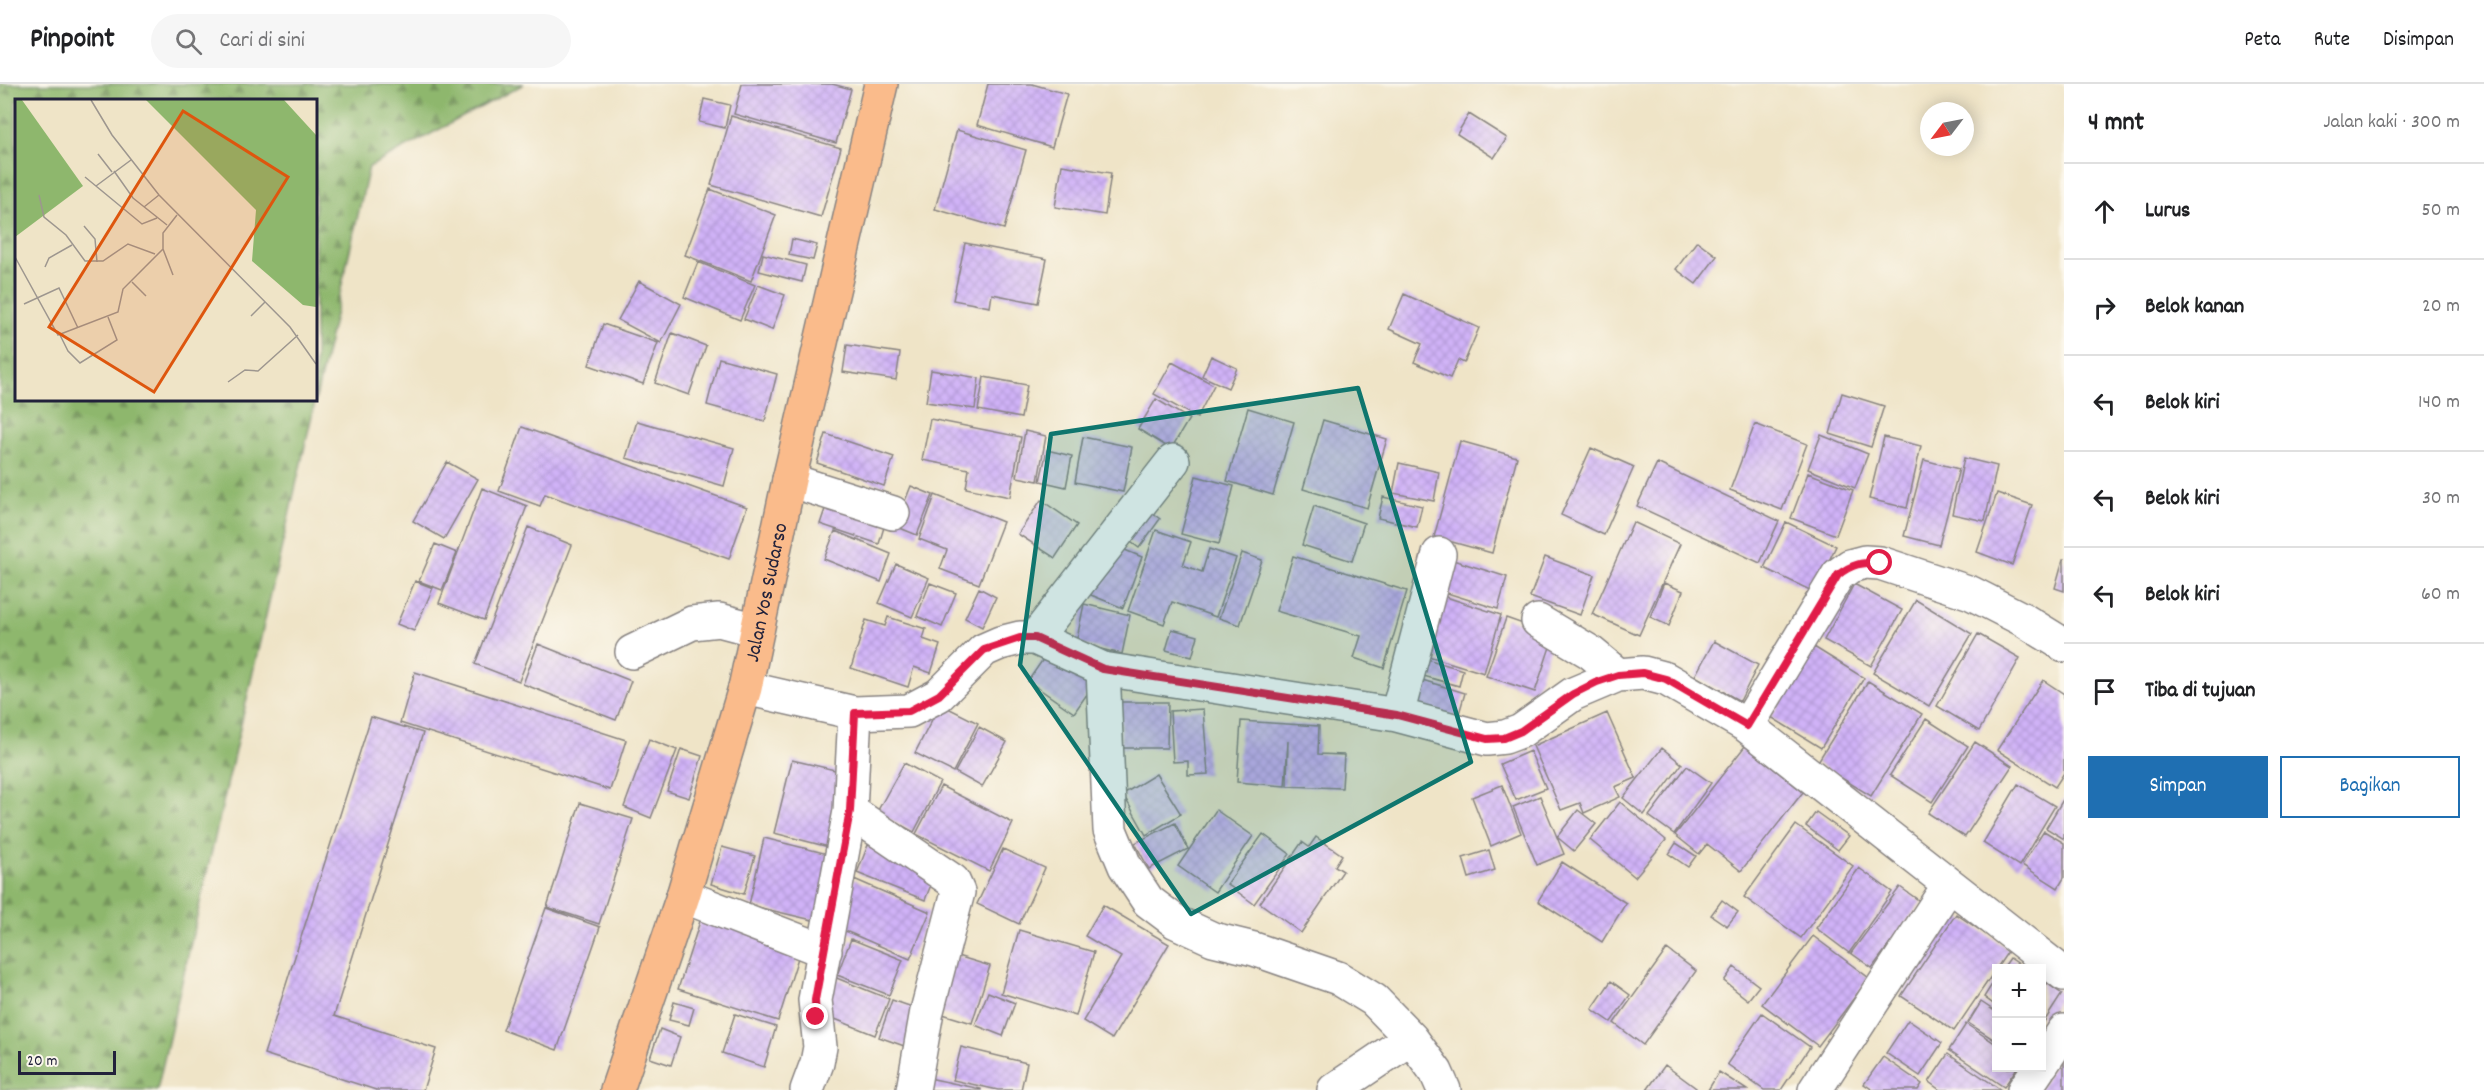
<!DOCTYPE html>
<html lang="id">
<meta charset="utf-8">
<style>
:root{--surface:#fff;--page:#f6f6f6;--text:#202124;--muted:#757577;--line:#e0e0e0;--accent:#1f6fb2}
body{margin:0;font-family:Dekko,sans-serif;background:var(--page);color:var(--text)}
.controls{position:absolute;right:18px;bottom:18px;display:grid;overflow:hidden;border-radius:0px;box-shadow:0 3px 15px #0003}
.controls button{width:54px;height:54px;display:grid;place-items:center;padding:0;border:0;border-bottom:2px solid var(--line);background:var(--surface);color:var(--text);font:30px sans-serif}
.compass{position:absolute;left:1920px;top:18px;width:54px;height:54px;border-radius:50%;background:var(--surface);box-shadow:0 3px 15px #0003;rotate:238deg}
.scale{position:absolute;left:18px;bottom:15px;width:98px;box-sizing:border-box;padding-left:6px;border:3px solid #22223b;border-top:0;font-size:16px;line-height:21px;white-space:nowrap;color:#22223b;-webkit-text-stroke:4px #fbf7ec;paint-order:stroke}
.stop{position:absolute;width:18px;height:18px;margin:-14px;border:4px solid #e11d48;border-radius:50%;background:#fff}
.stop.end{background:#e11d48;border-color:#fff;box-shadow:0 2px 6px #0008}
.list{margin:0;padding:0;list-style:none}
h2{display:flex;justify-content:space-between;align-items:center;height:78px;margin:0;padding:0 24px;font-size:26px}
h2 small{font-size:20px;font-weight:400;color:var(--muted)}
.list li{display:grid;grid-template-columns:39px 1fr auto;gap:18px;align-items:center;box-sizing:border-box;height:96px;padding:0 24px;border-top:2px solid var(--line)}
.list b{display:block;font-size:22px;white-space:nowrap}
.list em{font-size:20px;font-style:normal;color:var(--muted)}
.actions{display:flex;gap:12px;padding:18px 24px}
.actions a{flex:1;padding:14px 0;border:2px solid var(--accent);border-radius:0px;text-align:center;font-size:21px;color:var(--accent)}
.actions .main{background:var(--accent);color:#fff}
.icon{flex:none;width:33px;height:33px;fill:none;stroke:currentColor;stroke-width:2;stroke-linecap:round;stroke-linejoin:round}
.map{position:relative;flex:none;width:2064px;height:1006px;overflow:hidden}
header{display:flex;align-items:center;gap:36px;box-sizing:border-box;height:84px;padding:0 30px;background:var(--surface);border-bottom:2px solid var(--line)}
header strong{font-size:28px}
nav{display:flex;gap:33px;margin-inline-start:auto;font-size:21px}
.search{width:420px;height:54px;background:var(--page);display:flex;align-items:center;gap:15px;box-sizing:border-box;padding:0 21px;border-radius:33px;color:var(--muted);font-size:22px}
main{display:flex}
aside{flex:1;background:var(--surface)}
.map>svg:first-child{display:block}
</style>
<header>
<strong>Pinpoint</strong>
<div class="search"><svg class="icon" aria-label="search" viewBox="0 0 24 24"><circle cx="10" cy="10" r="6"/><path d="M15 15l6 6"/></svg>Cari di sini</div>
<nav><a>Peta</a><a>Rute</a><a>Disimpan</a></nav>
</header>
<main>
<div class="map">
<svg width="2064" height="1006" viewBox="0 0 2064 1006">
<defs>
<pattern id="forest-firs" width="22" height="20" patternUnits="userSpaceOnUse" patternTransform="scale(1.5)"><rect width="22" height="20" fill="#8eb76d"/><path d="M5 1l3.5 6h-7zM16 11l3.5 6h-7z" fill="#74945b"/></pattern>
<pattern id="building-cross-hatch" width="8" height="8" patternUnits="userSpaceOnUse" patternTransform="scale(1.5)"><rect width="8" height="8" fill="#d0b2f7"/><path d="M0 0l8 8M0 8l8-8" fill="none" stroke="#b299d5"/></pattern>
</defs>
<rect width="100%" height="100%" fill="#fbf7ec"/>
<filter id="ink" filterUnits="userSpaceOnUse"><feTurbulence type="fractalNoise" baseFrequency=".0167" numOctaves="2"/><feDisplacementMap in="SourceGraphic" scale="12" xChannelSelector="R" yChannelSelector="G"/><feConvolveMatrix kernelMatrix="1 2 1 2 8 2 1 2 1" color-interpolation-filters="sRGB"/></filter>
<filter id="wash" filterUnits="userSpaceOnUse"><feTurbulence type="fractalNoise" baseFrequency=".008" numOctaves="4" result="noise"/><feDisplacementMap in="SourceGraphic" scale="24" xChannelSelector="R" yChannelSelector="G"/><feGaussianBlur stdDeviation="1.35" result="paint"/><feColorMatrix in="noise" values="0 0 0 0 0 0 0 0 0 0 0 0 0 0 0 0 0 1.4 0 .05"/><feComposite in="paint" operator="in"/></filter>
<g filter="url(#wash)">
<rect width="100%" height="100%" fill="#efe4c7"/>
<path fill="url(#forest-firs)" stroke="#586c54" stroke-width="1.5" fill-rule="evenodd" d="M0,0H524L369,83L157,1006H0ZM16,16H315V315H16Z"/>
<g id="blocks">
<path fill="url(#building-cross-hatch)" d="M742,0H832L851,5L836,59L734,30Z
M988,0H1032L1067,10L1052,63L977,41Z
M704,15L730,21L725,44L699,38Z
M1469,30L1507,54L1494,74L1457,50Z
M731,32L841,64L821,133L711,101Z
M957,46L1026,66L1004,145L935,125Z
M1062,81L1111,89L1105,131L1055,123Z
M710,105L776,131L751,197L685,171Z
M792,155L817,161L813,176L789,171Z
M1697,157L1717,172L1696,200L1676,185Z
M965,159L1047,175L1038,219L992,210L990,223L953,216Z
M763,170L806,181L802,198L759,187Z
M698,178L755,201L740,236L684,213Z
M639,197L681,220L661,259L618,236Z
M758,201L785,211L772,246L744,235Z
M1404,210L1479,244L1464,279L1458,276L1450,294L1414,278L1422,260L1389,245Z
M603,240L658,259L643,300L589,281Z
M672,249L706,262L689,311L655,299Z
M847,261L900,269L896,296L843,288Z
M1211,272L1237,284L1228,304L1202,292Z
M719,274L777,290L765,337L707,321Z
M1172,278L1214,301L1197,334L1154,310Z
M931,286L979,294L975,325L926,318Z
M984,293L1027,301L1021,334L978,326Z
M1842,309L1884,322L1871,363L1830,350Z
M1156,315L1189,335L1171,365L1138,345Z
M1248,324L1294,338L1273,411L1227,397Z
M930,335L1021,353L1010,413L966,404L969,385L922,376Z
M1323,336L1387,355L1367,424L1303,405Z
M637,337L734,364L724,402L626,374Z
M1755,340L1807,360L1782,426L1730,406Z
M522,343L747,423L729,475L545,410L540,422L499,407Z
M1025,347L1046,352L1038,397L1017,393Z
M826,350L894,373L884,402L817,379Z
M1821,351L1868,370L1855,404L1808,385Z
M1083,353L1132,363L1123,408L1075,398Z
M1884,353L1921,362L1907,424L1869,415Z
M1460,357L1517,373L1492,469L1434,453Z
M1591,364L1634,383L1604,451L1561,431Z
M1047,366L1072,372L1066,403L1040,397Z
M1964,374L1997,382L1985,437L1952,430Z
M1924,376L1959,385L1939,461L1904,452Z
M447,378L478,395L444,455L413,437Z
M1399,379L1439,388L1434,417L1393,409Z
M1657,379L1779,437L1760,479L1637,422Z
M1808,389L1853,406L1836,451L1791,434Z
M1196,392L1234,402L1219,460L1181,450Z
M911,402L933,411L917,451L895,442Z
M482,404L527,422L484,536L439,519Z
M1997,409L2032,421L2012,481L1977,468Z
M935,411L1003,438L979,500L940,485L947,466L919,455Z
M829,413L887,433L879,460L820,440Z
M1383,413L1422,422L1417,443L1378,434Z
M1041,416L1077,441L1055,474L1018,450Z
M1141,421L1160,435L1139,464L1120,450Z
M1314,422L1364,439L1352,477L1302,461Z
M1633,438L1680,460L1639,551L1592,530Z
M1786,438L1836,462L1814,508L1764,484Z
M528,443L572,461L519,597L475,580Z
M1156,446L1191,458L1183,481L1202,488L1209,465L1236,474L1216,533L1172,518L1164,540L1128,527Z
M835,447L891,470L881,498L824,475Z
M435,460L457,469L442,506L419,497Z
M1110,460L1142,473L1123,524L1091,511Z
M1242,469L1262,476L1240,541L1219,534Z
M1293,472L1407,507L1384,584L1354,574L1361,552L1276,527Z
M1545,473L1594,491L1580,531L1530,513Z
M2063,475H2064V507L2055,504Z
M1453,476L1507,493L1498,525L1444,508Z
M896,480L929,494L912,533L879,519Z
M415,497L433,504L414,547L397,540Z
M930,499L956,509L942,543L917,532Z
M1664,499L1683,507L1669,542L1650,533Z
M1854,500L1902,526L1871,582L1824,556Z
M979,504L996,513L982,543L965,534Z
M1443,512L1501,531L1484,589L1425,571Z
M1916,516L1972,550L1929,622L1873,589Z
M1084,520L1130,531L1122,570L1076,559Z
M888,533L926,545L923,555L940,561L931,589L914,583L908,603L851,584L866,536L885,542Z
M1506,534L1554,551L1535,608L1486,592Z
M1172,545L1198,552L1192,573L1166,566Z
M1978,550L2020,574L1979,647L1937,622Z
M1714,557L1758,581L1740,617L1695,592Z
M538,560L631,597L616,636L523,600Z
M1814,563L1864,594L1821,664L1771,633Z
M1048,568L1094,600L1074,629L1028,597Z
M1424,574L1463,586L1459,602L1420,591Z
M415,588L626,656L610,706L400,639Z
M1419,595L1465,609L1458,633L1412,620Z
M2043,596L2064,610V689L2055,703L1997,666Z
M1868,597L1922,630L1871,712L1817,679Z
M1121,618H1168L1167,664H1121Z
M940,620L978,639L953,688L915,669Z
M1203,625L1208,690L1188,691V677L1173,678L1170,627Z
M1607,629L1636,694L1615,703L1620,713L1584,729L1580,719L1561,726L1533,662Z
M371,633L423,649L334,932L436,965L423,1006H376L264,970Z
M1926,635L1968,662L1932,718L1890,691Z
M1241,637L1319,642L1318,670L1344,671L1342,704L1287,702L1288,657L1285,702L1237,698Z
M979,643L1007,658L982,703L955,688Z
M649,655L677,666L651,734L624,723Z
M1975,658L2012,682L1965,753L1928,729Z
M1745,662L1803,708L1741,787L1707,760L1699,770L1675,751Z
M1662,664L1682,680L1644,731L1623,714Z
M681,665L702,672L689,714L667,707Z
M1530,667L1546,704L1516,716L1500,680Z
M792,676L848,689L829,763L774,749Z
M904,679L940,698L914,748L877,728Z
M1687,682L1711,699L1674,750L1649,732Z
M1156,690L1181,730L1146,751L1123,710Z
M2018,700L2055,722L2019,782L1983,759Z
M1502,701L1521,749L1491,762L1472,713Z
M941,702L1013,739L989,787L916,750Z
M1540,712L1564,770L1537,781L1513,723Z
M2064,714V755L2046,744Z
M1620,718L1666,756L1635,793L1590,756Z
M580,719L633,735L599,840L547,823Z
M1216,726L1253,752L1215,808L1178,782Z
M1578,726L1596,740L1574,767L1557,753Z
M1816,728L1849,752L1838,766L1806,742Z
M1175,739L1188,765L1149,785L1135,759Z
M1796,741L1853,782L1801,854L1744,813Z
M2044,747L2064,759V794L2058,804L2022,781Z
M1263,750L1290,770L1254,820L1227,800Z
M1316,753L1342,771L1335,782L1343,787L1301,849L1260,819L1302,758L1309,763Z
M764,754L836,772L821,838L749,821Z
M1676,759L1696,772L1688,783L1669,770Z
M868,761L936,788L925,816L857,789Z
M722,763L755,772L744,810L711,800Z
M1003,765L1045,784L1019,840L977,820Z
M1489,766L1495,786L1469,794L1463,774Z
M1562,778L1626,819L1602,858L1538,817Z
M1859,784L1892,808L1849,869L1816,844Z
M854,795L930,828L910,875L834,842Z
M1900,803L1921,818L1872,884L1851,869Z
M1722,816L1738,828L1727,842L1711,831Z
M1103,821L1169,860L1112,955L1083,937L1121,873L1085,852Z
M546,824L600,843L557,966L503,946Z
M703,828L802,861L778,937L678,905Z
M1956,830L2009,866L1954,947L1901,912Z
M1019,846L1094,868L1076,932L1001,909Z
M1813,852L1869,894L1818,962L1762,920Z
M851,855L903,876L889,911L837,891Z
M1667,865L1696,887L1643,961L1614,939Z
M954,871L990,882L972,939L936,928Z
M2010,874L2025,884H2003Z
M1734,883L1759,902L1748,916L1724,897Z
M834,893L889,915L875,951L820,929Z
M1996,894V922L1984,913Z
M2042,896L2062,910L2042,941Z
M1611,897L1630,911L1611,938L1592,925Z
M988,908L1015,919L1003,952L975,941Z
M892,916L921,926L907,963L879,953Z
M674,918L694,924L689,941L669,936Z
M1981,918L1996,928V957L1968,939Z
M1762,929L1810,963L1781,1006H1764L1727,980Z
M735,930L776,943L764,983L722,969Z
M1908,936L1942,959L1920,992L1886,969Z
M1966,940L1996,960V984H2017L2004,1003L1949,966Z
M660,945L680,953L671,981L650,974Z
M961,963L1027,979L1021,1006H998L953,996Z
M2064,965V1006H2039Z
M1948,970L2001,1006H1940L1929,998Z
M1883,973L1922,1000L1918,1006H1873L1864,1000Z
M1665,981L1696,1004L1695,1006H1647Z
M1719,988L1747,1006H1708Z
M924,993L981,1005V1006H921Z"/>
</g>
</g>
<g filter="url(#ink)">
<use href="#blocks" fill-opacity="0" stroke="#888381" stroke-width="1.5"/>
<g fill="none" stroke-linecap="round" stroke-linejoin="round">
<g stroke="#888381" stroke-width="36">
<path id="minor" d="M789,396L893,429
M1538,537L1590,568L1618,591
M1035,554L1103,585L1397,631L1487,655L1505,653L1521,647L1573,610L1618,591L1643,589L1666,595L1747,642L2064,890
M632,568L692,539L719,536L757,546
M1103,585L1110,746L1125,782L1148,817L1176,838L1213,855L1254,865L1338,894L1374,916L1411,954L1436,988L1444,1006
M745,604L855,629L909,627L939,611L984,566L1000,559L1020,554H1035L1173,377
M1397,631L1439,470
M1747,642L1838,491L1850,482L1865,478L1880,479L1971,509L2022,535L2064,561
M850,727L953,797L958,808L927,927L913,1006
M683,812L825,867
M2042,980L2064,947
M807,1006L817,979L820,963L815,916L850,727L855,629
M1334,1006L1411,954
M1815,1006L1949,801
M2024,1006L2039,984"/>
</g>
<g stroke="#888381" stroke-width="36">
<g id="highway">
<path id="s1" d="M617,1006L683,812L745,604L789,396L881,0"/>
</g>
</g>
<use href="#minor" stroke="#fff" stroke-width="33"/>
<use href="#highway" stroke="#fabb8b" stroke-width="33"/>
</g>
</g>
<g fill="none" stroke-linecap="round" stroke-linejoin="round" filter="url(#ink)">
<path stroke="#e11d48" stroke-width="8" d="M816,933L815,916L850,727L855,629L909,627L939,611L984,566L1020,554H1035L1103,585L1397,631L1487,655L1504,654L1521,647L1573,610L1597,598L1618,591L1643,589L1666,595L1747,642L1838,491C1852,480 1862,478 1880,479"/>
</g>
<path fill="#0f766e" fill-opacity="0.2" stroke="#0f766e" stroke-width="4.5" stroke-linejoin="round" d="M1358,304L1471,678L1191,830L1020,581L1051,350Z"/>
<g text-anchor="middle" stroke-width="6" stroke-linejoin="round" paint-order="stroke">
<g font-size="21" fill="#22223b" stroke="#fbf7ec">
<text dy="7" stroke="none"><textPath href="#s1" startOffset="520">Jalan Yos Sudarso</textPath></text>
</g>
</g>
<g transform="translate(15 15)">
<rect width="302" height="302" fill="#efe4c7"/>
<path d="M0,1H7L68,87L0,138ZM131,1H269L301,36V208L288,206L237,162L241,111Z" fill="#8eb76d"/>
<path fill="none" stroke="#9d968f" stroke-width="1.5" d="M76,1L97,36L144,96L275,228L301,265M83,55L97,73M99,72L118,99L152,126M70,78L127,125L142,119M81,87L116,61M24,96L29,118L51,136L70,162H88L113,145L140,155M129,108L144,96M69,127L80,140L82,163M0,158L43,236L103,213L108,190L148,150M30,168L34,159L57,146M158,176L148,150V134L162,116M117,183L131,197M9,205L44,189L63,229M236,217L250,203M45,236L53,252L65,264L102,241L93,218M213,283L230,271L243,272L283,236"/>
<path fill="#de560e" fill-opacity="0.15" stroke="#de560e" stroke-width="3" d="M168,12L273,78L139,293L34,228Z"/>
<rect width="302" height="302" fill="none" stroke="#22223b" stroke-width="3"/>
</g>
</svg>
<div class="controls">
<button>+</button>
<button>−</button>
</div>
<svg class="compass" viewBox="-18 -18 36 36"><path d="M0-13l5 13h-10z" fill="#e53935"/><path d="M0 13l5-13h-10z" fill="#757577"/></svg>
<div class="scale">20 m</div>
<div class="stop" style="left:1880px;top:479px"></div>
<div class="stop end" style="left:816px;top:933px"></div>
</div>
<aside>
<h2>4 mnt<small>Jalan kaki · 300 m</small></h2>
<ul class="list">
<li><svg class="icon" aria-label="ahead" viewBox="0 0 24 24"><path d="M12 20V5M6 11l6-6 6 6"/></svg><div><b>Lurus</b></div><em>50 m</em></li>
<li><svg class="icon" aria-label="right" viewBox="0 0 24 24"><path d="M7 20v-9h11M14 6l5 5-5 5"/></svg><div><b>Belok kanan</b></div><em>20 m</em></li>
<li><svg class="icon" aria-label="left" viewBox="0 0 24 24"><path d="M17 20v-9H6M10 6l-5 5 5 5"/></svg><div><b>Belok kiri</b></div><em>140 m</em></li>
<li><svg class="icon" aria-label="left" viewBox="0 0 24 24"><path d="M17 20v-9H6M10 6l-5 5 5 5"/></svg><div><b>Belok kiri</b></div><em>30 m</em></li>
<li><svg class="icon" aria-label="left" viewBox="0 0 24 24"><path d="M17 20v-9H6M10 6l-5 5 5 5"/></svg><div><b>Belok kiri</b></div><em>60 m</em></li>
<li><svg class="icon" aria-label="arrive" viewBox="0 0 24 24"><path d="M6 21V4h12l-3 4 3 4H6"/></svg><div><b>Tiba di tujuan</b></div></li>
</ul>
<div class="actions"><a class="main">Simpan</a><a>Bagikan</a></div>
</aside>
</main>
